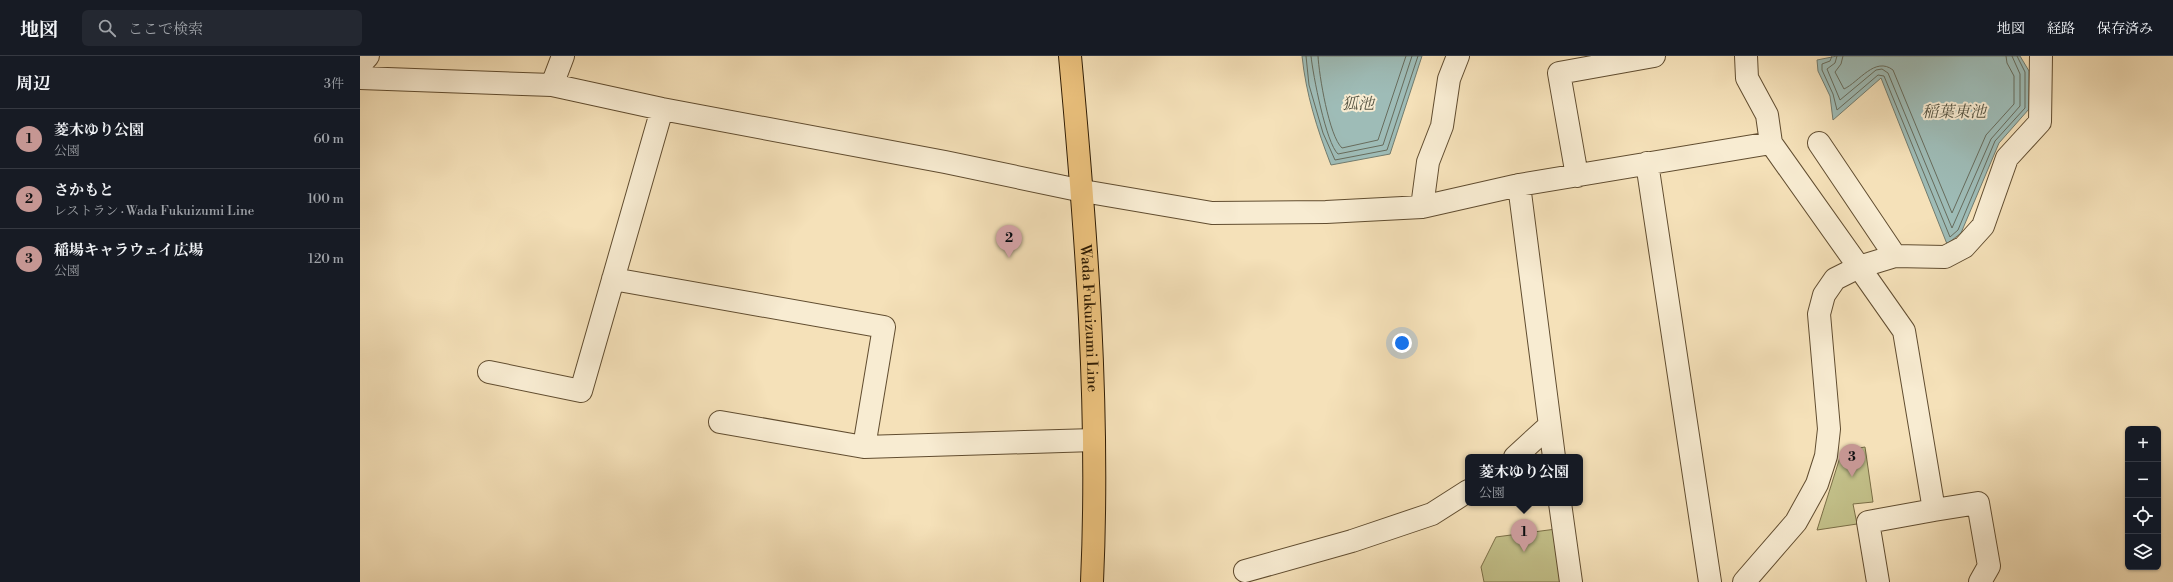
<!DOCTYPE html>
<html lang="ja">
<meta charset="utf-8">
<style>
:root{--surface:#171b24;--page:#242831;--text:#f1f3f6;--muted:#9ea1a6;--line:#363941;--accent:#c59692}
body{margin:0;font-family:"Libre Bodoni","Noto Serif JP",serif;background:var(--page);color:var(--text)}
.controls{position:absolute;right:12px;bottom:12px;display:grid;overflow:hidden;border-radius:6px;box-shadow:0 1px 3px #0004}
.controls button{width:36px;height:36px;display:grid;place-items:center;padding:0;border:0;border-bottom:1px solid var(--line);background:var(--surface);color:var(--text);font:20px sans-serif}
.you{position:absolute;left:1042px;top:287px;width:14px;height:14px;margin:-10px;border:3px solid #fff;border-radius:50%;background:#1a73e8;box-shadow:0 0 0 6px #1a73e833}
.badge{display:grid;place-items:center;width:26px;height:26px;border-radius:50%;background:var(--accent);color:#111;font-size:13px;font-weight:700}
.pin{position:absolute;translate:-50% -33px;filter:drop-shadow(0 1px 2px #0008)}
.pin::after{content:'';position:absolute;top:21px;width:14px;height:12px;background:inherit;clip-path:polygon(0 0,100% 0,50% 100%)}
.popup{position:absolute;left:1105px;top:398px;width:118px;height:52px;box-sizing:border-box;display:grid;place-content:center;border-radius:6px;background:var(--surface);filter:drop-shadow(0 1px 3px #0005);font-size:13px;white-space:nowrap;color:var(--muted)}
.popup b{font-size:15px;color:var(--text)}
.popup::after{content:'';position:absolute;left:50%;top:100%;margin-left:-8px;border:8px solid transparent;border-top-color:var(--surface)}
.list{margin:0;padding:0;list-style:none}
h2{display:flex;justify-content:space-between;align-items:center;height:52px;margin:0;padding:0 16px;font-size:17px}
h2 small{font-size:13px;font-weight:400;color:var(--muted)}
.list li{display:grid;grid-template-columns:26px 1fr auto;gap:12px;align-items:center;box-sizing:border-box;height:60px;padding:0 16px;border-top:1px solid var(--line)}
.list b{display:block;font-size:15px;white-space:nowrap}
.list p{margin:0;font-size:13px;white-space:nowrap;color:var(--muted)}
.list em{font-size:13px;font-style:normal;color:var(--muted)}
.icon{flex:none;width:22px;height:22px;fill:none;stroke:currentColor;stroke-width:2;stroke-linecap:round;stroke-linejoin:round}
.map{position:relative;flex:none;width:1813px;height:526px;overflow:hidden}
header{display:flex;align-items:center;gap:24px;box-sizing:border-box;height:56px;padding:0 20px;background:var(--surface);border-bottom:1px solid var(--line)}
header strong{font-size:19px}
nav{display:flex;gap:22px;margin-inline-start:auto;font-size:14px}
.search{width:280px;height:36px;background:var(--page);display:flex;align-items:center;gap:10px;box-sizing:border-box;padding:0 14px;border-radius:6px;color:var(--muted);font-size:15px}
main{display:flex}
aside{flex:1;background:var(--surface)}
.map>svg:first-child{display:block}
</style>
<header>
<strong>地図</strong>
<div class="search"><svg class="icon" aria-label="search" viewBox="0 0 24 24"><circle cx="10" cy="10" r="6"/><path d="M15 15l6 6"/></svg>ここで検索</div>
<nav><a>地図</a><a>経路</a><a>保存済み</a></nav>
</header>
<main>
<aside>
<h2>周辺<small>3件</small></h2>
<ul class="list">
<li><span class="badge">1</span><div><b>菱木ゆり公園</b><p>公園</p></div><em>60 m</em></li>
<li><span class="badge">2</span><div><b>さかもと</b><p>レストラン · Wada Fukuizumi Line</p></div><em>100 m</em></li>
<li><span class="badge">3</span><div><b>稲場キャラウェイ広場</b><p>公園</p></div><em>120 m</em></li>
</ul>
</aside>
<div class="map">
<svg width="1813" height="526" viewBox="0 0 1813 526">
<rect width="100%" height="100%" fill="#f5e1b9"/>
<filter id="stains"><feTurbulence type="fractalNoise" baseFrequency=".005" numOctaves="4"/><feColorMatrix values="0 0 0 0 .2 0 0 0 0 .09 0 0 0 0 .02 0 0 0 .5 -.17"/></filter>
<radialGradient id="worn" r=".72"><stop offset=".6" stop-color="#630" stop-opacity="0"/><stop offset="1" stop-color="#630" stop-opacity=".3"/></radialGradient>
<path fill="#c3c18a" stroke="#7a6e46" d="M1505,391L1513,446L1493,448L1497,468L1457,474L1482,395Z
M1196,473L1203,526H1124L1121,511L1136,481Z"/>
<path fill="#9ebcb7" stroke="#727c6f" d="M942,0H1062L1030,98L971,109C957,73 946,38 942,0Z
M1477,0H1660L1669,15V53L1639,87L1601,177L1587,188L1521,22L1473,64L1470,40L1458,15L1457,4Z"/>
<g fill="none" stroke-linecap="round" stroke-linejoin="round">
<path stroke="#676c5d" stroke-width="1" d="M946,0L949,29L963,77L975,104L1027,94L1058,0
M951,0C953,19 966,87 978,98L1023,89L1052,0
M958,0C959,19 969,80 982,92L1018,84L1046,0
M1472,0L1470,5L1462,8V14L1473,38L1477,54L1518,19L1524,20L1590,181L1598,174L1635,85L1665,52V16L1657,0
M1477,0L1475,7L1467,13L1480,44L1516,14L1522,13L1528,17L1592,172L1631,83L1660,50V18L1652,0
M1483,0L1481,8L1475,16L1484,33C1499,26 1515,0 1533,14L1592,157L1626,79L1654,48V20L1647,7L1646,0"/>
<g stroke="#614d30" stroke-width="24">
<path id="minor" d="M1386,0L1387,22L1407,59L1411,87L1499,211L1535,200L1585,201L1604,191L1623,170L1647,102L1680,66L1681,0
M0,9L8,0
M0,22L192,29L302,53L585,106L723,135L852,157L966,156L1062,151L1159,129L1411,87
M192,29L203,0
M1459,87L1535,200
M1287,107L1350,526
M1217,120L1199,17L1294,0
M1159,129L1194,401
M1062,151L1068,106L1082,70L1089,23L1098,0
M253,223L524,271L504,391
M129,316L221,335L302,53
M360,366L504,391L734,384
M1155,401L1190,369
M1200,447L1211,526
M1574,454L1618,447L1629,510L1620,526
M885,515L992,485L1072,458L1108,435
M1384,526L1436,466L1457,428L1466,400L1469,373L1459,258L1464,239L1475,223L1499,211L1544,275L1574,454L1508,466L1518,526"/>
</g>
<g stroke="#301c03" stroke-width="24">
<g id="major">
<path id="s1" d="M710,0C726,174 740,351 732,526"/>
</g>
</g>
<use href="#minor" stroke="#f8ecd2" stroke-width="22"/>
<use href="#major" stroke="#eac07c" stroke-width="22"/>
</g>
<g text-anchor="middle" stroke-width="4" stroke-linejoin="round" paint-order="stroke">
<g font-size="15" fill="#301c03" stroke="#f8ecd2">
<text dy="5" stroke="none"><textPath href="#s1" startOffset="263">Wada Fukuizumi Line</textPath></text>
</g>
<g font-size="16" font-style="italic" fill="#565442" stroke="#f8ecd2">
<text x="998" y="53">狐池</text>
<text x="1594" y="61">稲葉東池</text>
</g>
</g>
<rect width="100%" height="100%" filter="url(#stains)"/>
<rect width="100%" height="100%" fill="url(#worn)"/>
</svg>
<div class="controls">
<button>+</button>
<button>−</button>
<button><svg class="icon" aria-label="locate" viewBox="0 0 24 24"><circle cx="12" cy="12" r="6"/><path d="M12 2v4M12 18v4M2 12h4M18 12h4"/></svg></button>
<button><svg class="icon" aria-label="layers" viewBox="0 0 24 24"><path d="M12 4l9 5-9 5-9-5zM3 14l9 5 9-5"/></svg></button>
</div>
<div class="you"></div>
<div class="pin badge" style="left:1164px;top:496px">1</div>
<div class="popup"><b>菱木ゆり公園</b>公園</div>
<div class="pin badge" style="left:649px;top:202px">2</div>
<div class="pin badge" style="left:1492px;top:421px">3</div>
</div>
</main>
